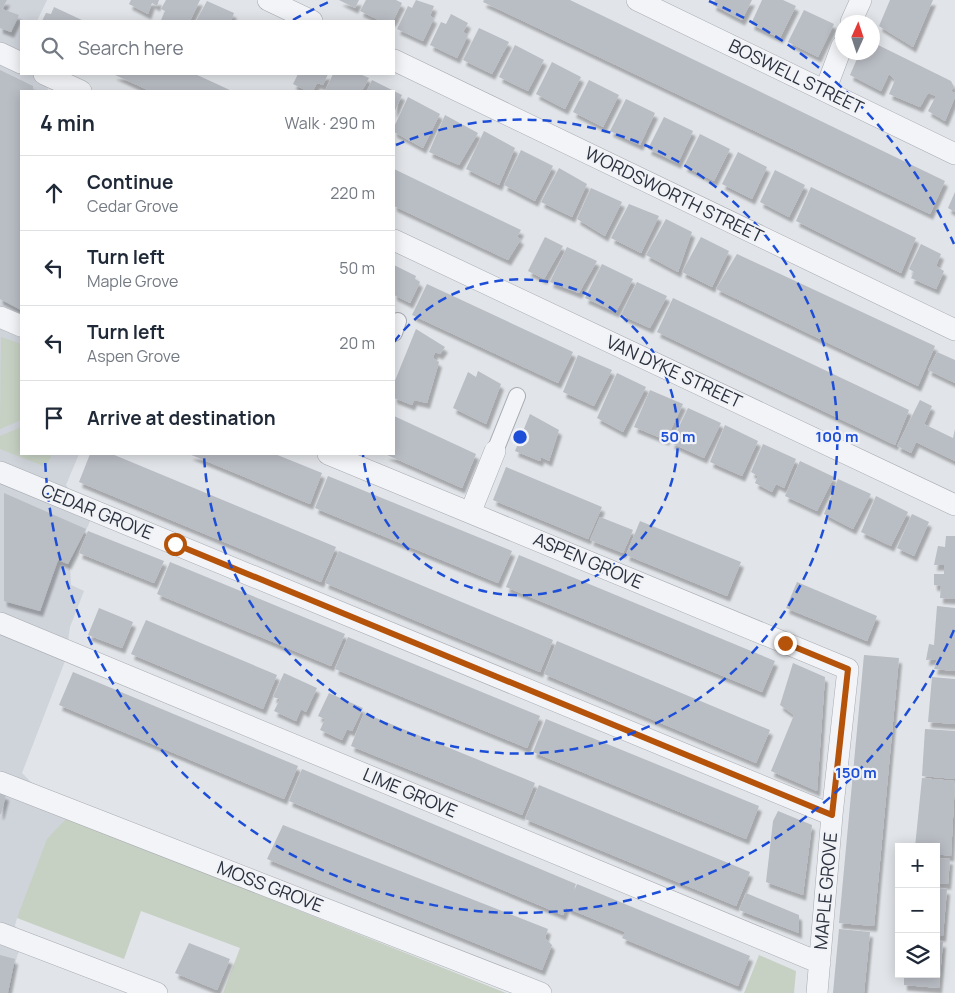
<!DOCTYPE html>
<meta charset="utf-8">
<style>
:root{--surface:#fff;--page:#f6f6f7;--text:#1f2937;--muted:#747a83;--line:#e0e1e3}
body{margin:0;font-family:Manrope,sans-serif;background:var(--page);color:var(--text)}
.controls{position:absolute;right:15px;bottom:15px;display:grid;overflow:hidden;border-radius:0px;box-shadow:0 2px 12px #0003}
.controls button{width:45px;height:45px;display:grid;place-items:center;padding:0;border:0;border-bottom:1px solid var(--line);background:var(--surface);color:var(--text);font:25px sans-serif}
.compass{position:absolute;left:835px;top:15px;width:45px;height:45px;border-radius:50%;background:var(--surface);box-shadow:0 2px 12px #0003;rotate:3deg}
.stop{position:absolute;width:15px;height:15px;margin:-11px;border:4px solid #b45309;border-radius:50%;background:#fff}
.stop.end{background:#b45309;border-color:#fff;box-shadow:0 1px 5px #0008}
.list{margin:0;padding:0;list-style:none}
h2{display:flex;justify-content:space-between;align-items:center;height:65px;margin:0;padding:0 20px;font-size:21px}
h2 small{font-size:16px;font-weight:400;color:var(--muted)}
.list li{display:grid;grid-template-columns:32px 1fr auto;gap:15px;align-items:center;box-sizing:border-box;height:75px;padding:0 20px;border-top:1px solid var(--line)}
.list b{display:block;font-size:19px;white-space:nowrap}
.list p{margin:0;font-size:16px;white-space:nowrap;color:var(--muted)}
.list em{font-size:16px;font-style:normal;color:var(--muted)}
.icon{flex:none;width:28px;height:28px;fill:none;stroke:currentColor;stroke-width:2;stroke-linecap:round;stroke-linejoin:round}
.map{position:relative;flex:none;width:955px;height:993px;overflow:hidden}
.search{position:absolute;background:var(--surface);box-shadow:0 2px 12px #0003;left:20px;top:20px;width:375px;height:55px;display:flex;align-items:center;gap:12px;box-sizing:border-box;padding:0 18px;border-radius:0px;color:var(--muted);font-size:19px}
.panel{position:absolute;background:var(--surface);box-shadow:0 2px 12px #0003;left:20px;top:90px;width:375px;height:365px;border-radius:0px}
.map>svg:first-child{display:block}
</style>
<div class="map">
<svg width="955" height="993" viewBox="0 0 955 993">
<defs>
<filter id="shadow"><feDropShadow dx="3" dy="5.5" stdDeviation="1" flood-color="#0004"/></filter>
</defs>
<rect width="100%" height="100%" fill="#e1e4e8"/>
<path fill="#cfd3da" d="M0,0H47L37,21H21V74H39L49,91H21V454H79L66,485L90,521L70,567L71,585L84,591L70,627L65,661L22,773L67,818L17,918L15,925L21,948L17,956L9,993H0Z"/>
<path fill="#c6d1c3" d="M1,337L21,344V420L0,429Z
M21,427V454H52L46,467L0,449V436Z
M67,818L506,993H223L240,948L141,911L124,959L17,918L47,839Z
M759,955L796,971L794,993H744Z"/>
<path fill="#b9bdc4" filter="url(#shadow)" d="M0,0H7L2,9L19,15L11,32L0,28Z
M131,0H159L157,6L152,3L148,14L129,4Z
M166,0H200L190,21H163L161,20L165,11L161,9Z
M339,0H359L355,8Z
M366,0H396L402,3L393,21H381L360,11Z
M416,0L434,6L430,16L434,18L423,41L397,29L408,6L412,8Z
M484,0H570L945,181L930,214L483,2Z
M715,0H752L742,20L713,5Z
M762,0H783L796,6L780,38L751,24Z
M890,0H933L913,47L879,26Z
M207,1L234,13L231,21H196Z
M54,7L84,21H42L46,13L51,14Z
M804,10L834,24L818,57L788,42Z
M451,14L468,23L463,32L468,35L457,58L430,45L441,22L446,24Z
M479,28L509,42L492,74L463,60Z
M872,42L951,81L954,87L951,91L955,93V97L945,121L928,111L936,96L928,93L920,107L889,94L895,80L889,74L881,91L850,75L860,52H872Z
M515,45L544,60L528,91L499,77Z
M552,62L581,77L565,109L536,94Z
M0,70L33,86V91H21V310L0,299Z
M113,74H195L232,91H150Z
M298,74H328L323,85L317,83L313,91H307L293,84Z
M333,74H360L369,78L362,91H325Z
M372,80L402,95L394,113V91H367Z
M589,80L619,95L603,127L573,112Z
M408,97L440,114L423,148L394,132V127Z
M626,99L655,113L640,145L610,131Z
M445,115L478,133L459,165L429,152Z
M664,117L693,131L678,163L648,149Z
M484,131L515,148L499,185L466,169Z
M700,134L730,149L714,181L684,166Z
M521,150L553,166L535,201L504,185Z
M738,152L767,167L752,199L722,184Z
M559,168L587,184L572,217L541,202Z
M394,169L521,230L517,237L521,239L508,260L394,206Z
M775,170L805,185L789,217L760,202Z
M811,187L916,238L901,273L796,221Z
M591,188L622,202L605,236L577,219Z
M955,192V212L948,208Z
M629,204L659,216L641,253L611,238Z
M666,219L692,232L678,272L646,255Z
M545,237L563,246L544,279L528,271Z
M701,237L729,251L712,287L682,272Z
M921,244L941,254L936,266L944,271L936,289L911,278L914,272L909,269Z
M567,247L597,261L579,293L550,282Z
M737,254L935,346L918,386L716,289Z
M602,264L633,279L616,312L585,298Z
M394,265L416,276L415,279L420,282L410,303L394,295Z
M637,282L667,296L650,328L621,315Z
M427,284L573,352L558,383L412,315Z
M673,298L909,410L895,445L657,332Z
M416,329L445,347L440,354L435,352L433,358L439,362L427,403L414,400L412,405L394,398V383Z
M937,352L955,360V383L928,370Z
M578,355L612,370L594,406L563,392Z
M478,371L501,384L486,424L453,408L468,372L476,377Z
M617,373L646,387L623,432L597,418Z
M650,390L683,404L666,440L634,427Z
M920,400L932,406L924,424L953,438L955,429V461L916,442L911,453L897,446Z
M688,408L721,423L704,458L671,443Z
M530,414L559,430L549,461L541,457L540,461L515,451Z
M394,416L476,454L462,488L385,454H394Z
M725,425L758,441L742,476L710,462Z
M763,444L796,459L784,488L776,484L772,492L755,483L758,476L751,472Z
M90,454H112L336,547L321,582L79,482Z
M189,454H275L322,473L310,504Z
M800,461L834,477L817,511L785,496Z
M506,467L602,507L588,539L493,500Z
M328,476L512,551L498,583L315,508Z
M838,479L871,494L853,529L824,514Z
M4,493L86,529L68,564L58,560L40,611L4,601Z
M876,496L908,512L891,546L861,532Z
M912,514L929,522L914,556L897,548Z
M600,517L633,530L623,553L590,540Z
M640,521L741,562L727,596L626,555Z
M88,531L164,561L154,583L79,553Z
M946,536H955V599L940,598L941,586L934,585V574H944V565H934L938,546L945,547Z
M339,551L553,640L540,672L325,583Z
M519,555L775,661L762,692L506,587Z
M170,562L345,634L331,666L157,594Z
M797,582L877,616L867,641L786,608Z
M937,606L955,608V671L934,669L937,659L926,660L929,644L934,645Z
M99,608L133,622L122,648L88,635Z
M146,620L277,675L263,709L131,654Z
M348,637L540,716L527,748L335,669Z
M557,641L770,730L756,763L544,674Z
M864,655L899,658L874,926L839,923Z
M793,663L825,677L817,791L771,771L794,715L780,705Z
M73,672L298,766L284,799L59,705Z
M284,673L317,688L306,712L301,709L296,721L274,711L280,699L273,697Z
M932,677L955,679V724L928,722Z
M329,693L363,708L352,731L347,729L342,740L320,730L325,719L318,716Z
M364,713L535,783L522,815L351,746Z
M546,719L759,806L746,839L533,752Z
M925,729L955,731V779L922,776Z
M302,769L576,884L563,915L289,801Z
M922,778L955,781L951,856L936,854V847H915Z
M539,785L750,872L736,906L525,819Z
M0,793L6,795L1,814H0Z
M778,811L812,825L803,895L766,882L773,821Z
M283,825L548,929L545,938L552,945L542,970L267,859Z
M936,858L950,859L948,884L936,883Z
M577,884L750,956L738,986L622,938L625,932L567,908Z
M936,888L947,889L943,936H936Z
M746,893L799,915V933L739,910Z
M839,929L870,932L864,993H833Z
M936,942H943L939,988L904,985V974H936Z
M189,943L230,959L217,990L175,973Z
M0,955L15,959L8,993H0Z"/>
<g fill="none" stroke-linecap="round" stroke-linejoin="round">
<g stroke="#a7abb2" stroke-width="18">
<path id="pedestrian" d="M394,333L398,321
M495,451L517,396"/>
</g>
<g stroke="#a7abb2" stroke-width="22">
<path id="minor" d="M268,0L312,21
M637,0L955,154
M851,22L861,0
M0,53L21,63
M394,60L955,330
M44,74L81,91
M825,91L842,46
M394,240L955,505
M0,317L21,326
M328,454L848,669L832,815L817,993
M0,472L832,815
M471,511L495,451
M0,623L820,963
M0,782L541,993
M0,933L157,993"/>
</g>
<use href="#pedestrian" stroke="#f3f4f7" stroke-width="16"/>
<use href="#minor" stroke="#f3f4f7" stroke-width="21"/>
</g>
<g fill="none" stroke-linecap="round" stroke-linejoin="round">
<path stroke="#b45309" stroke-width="6" d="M175,544L832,815L848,669L785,643"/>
</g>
<g fill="none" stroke="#1d4ed8" stroke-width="2.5" stroke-dasharray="9 6">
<path d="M394 342A158 158 0 1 1 363 455"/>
<path d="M396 145A317 317 0 1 1 204 456"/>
<path d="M954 630A475 475 0 0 1 45 458M293 20A475 475 0 0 1 331 1M709 1A475 475 0 0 1 954 244"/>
</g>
<g text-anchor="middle" stroke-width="4.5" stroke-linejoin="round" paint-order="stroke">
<g font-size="18" fill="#2b313e" stroke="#f0f2f6">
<text transform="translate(796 77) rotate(26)" y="6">BOSWELL STREET</text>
<text transform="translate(674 195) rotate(26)" y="6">WORDSWORTH STREET</text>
<text transform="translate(674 372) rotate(25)" y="6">VAN DYKE STREET</text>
<text transform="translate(97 512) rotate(22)" y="6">CEDAR GROVE</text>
<text transform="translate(588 561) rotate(23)" y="6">ASPEN GROVE</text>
<text transform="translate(410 793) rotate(23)" y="6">LIME GROVE</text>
<text transform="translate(270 887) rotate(21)" y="6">MOSS GROVE</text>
<text transform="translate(826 891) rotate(-85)" y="6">MAPLE GROVE</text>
</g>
</g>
<circle cx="520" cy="437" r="8" fill="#1d4ed8" stroke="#f0f2f6" stroke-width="2.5"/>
<g font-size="15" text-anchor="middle" font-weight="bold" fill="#1d4ed8" stroke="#f0f2f6" stroke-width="4.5" stroke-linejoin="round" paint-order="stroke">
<text x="678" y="442">50 m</text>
<text x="837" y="442">100 m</text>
<text x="856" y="778">150 m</text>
</g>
</svg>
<div class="controls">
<button>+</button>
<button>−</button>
<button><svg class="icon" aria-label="layers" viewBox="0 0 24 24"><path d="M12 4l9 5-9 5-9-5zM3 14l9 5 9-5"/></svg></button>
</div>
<svg class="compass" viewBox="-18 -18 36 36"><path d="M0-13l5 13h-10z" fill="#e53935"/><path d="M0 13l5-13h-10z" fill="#747a83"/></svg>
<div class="stop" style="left:175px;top:544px"></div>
<div class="stop end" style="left:785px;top:643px"></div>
<div class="search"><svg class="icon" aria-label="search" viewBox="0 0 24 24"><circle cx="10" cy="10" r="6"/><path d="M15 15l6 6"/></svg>Search here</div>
<section class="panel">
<h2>4 min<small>Walk · 290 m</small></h2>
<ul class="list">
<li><svg class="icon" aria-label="ahead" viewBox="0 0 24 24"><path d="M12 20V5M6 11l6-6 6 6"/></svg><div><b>Continue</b><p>Cedar Grove</p></div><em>220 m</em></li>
<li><svg class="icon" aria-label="left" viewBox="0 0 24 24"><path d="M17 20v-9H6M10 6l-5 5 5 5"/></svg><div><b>Turn left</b><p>Maple Grove</p></div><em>50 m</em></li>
<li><svg class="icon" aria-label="left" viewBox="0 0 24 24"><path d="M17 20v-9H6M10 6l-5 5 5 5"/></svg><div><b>Turn left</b><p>Aspen Grove</p></div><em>20 m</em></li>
<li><svg class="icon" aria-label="arrive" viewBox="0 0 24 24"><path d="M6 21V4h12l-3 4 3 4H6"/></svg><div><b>Arrive at destination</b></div></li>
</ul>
</section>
</div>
